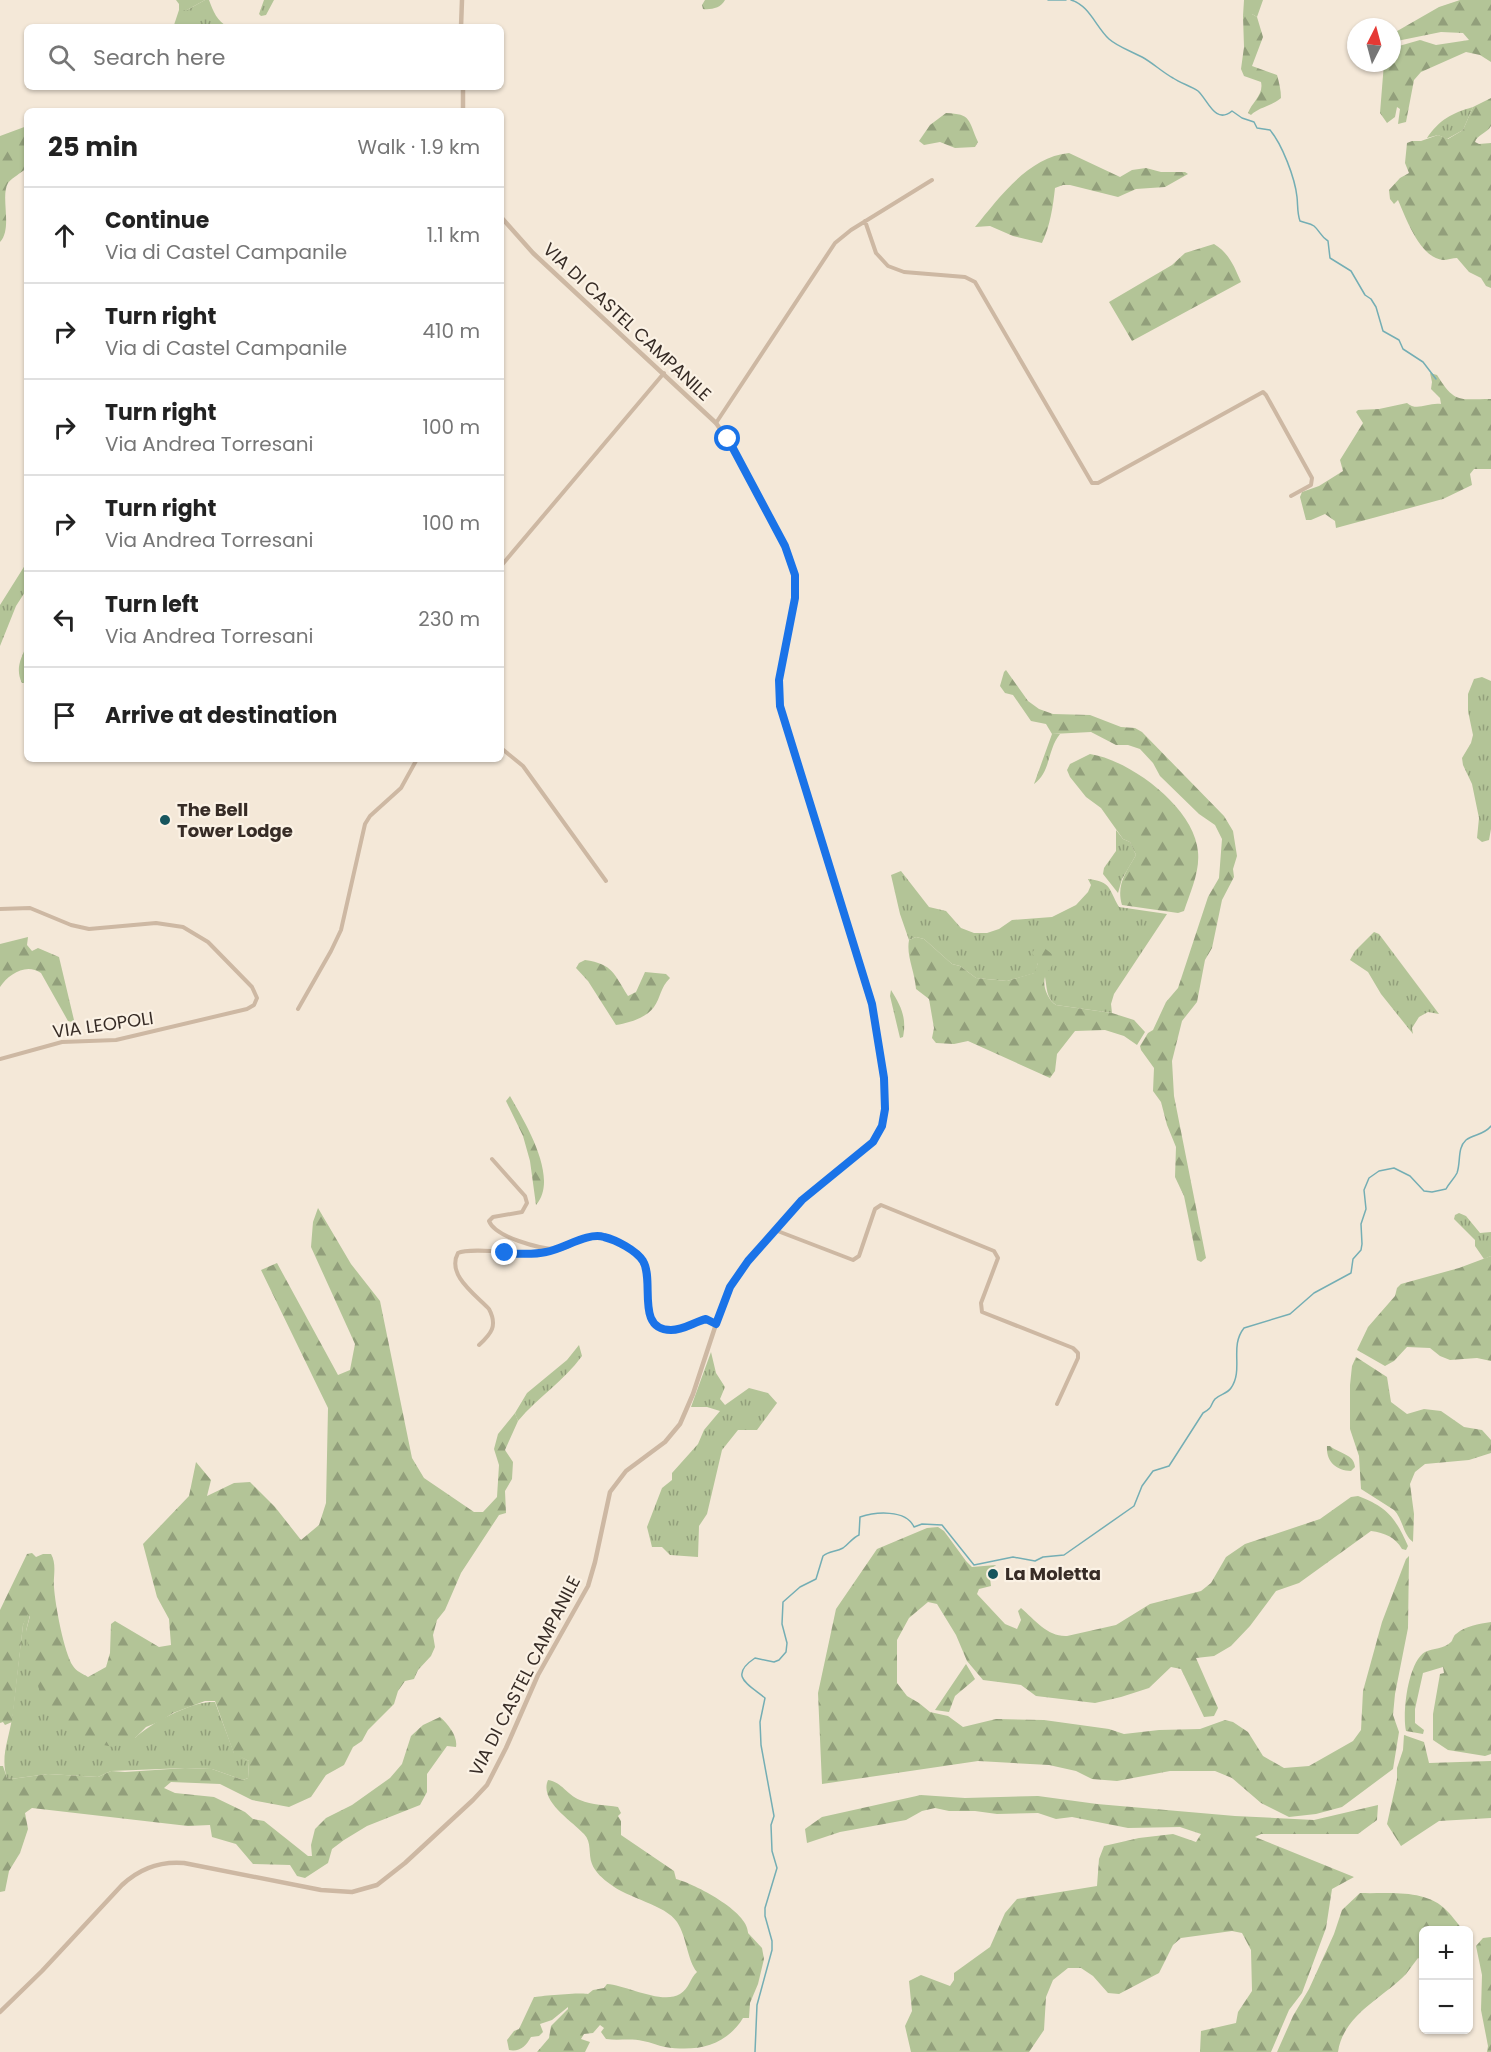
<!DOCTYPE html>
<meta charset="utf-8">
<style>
:root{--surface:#fff;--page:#f6f6f6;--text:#222;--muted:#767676;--line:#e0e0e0}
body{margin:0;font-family:Poppins,sans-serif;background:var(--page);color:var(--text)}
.controls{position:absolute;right:18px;bottom:18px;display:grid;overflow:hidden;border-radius:9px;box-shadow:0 2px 4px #0004}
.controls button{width:54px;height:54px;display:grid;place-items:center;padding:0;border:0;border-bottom:2px solid var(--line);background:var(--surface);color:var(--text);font:30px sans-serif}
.compass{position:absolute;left:1347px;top:18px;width:54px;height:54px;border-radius:50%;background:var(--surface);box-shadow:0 2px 4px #0004;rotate:6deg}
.stop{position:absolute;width:18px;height:18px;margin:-14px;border:4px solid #1a73e8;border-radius:50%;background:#fff}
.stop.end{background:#1a73e8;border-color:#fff;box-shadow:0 2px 6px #0008}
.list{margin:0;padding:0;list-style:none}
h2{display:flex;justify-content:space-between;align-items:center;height:78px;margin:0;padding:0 24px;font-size:26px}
h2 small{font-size:20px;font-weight:400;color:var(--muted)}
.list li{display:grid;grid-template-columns:39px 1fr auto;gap:18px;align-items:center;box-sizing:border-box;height:96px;padding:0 24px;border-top:2px solid var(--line)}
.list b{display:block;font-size:22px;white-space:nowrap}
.list p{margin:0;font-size:20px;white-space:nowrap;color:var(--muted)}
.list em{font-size:20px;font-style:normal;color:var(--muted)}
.icon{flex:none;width:33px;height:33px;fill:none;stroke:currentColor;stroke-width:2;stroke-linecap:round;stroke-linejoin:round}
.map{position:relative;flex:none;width:1491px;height:2052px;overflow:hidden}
.search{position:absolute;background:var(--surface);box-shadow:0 2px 4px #0004;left:24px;top:24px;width:480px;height:66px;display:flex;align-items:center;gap:15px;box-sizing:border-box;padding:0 21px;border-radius:9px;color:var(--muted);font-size:22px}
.panel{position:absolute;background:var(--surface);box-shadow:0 2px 4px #0004;left:24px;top:108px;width:480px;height:654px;border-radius:9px}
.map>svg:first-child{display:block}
</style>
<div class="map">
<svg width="1491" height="2052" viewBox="0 0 1491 2052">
<defs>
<pattern id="grass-tufts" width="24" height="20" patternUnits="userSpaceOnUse" patternTransform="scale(1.5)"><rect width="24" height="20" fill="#b3c497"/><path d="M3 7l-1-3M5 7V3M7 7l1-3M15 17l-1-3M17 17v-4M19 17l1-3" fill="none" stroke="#929f7b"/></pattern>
<pattern id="forest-firs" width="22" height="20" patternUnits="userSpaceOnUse" patternTransform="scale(1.5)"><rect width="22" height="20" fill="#b3c497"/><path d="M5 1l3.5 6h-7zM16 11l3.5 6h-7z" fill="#929f7b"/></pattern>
</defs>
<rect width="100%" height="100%" fill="#f4e8d8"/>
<path fill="url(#grass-tufts)" d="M205,0H209C213,11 217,21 228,27L174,25L179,10H187Z
M264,0H274L266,15L261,16L259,14Z
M1244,0H1263L1257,17L1252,14L1243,16Z
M1473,107L1463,130L1447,139L1438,135L1427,138C1439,120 1452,113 1473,107Z
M27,562V589L16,606L0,646V605Z
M27,645V683H22C15,669 21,658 27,645Z
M1482,677L1491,681V829L1489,840L1482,842L1477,838L1479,818L1472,784L1463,765L1462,758L1471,743L1473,735L1468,711V694L1474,679Z
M1052,734H1060C1047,750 1051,772 1034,784Z
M1116,830L1123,839L1130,842L1136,855L1122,879L1118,893L1103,874L1104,868L1116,851Z
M901,871L929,907L946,911L961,928L974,933H987L999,929L1012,920L1052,917L1076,905L1088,892L1091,885L1088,879C1112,882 1108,888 1119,907L1167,914L1114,994L1111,1004L1112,1013L1056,1005C1046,998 1047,988 1045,977C1044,972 1040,967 1038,963L1035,973L1007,981L976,978L960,966L952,964L924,939L916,937L909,940L900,914L891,875Z
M1374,932L1379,934L1439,1014L1428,1012L1419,1017L1412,1028L1413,1034L1381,994L1368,972L1350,960L1355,951Z
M891,990C901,1006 907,1018 903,1037L900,1038L890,996Z
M1459,1213L1466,1216L1480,1233L1491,1232V1256L1484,1259L1475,1246V1240L1454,1219L1455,1215Z
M579,1345L582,1356C564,1381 538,1397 518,1421L515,1413L527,1393L567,1360Z
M711,1352L716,1373L725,1387L720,1399L725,1405L749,1388L768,1393L777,1403L757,1430H738L722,1450L707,1514L699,1526L698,1557L670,1555L662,1547H652L647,1527L662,1488L672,1480V1473L698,1444L704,1430L720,1411L707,1407H691Z
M27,1613L30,1615L26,1631L135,1738C150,1723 194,1700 215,1702L234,1753L249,1761L248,1778L243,1780L212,1769L185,1768L111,1771L98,1777L48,1774L11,1779L7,1778C0,1757 9,1739 12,1718C16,1687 19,1656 23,1625Z"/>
<path fill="url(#forest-firs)" d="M176,0H205L187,10H179V4Z
M705,0H725C721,8 711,10 703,9L702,5Z
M1460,0H1491V62L1480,55L1466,52L1421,72L1414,80L1406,122L1398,124L1400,109L1397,107L1395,117L1387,123L1380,113L1384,63H1392V48L1420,40L1436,45L1469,40L1463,33L1441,32L1392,42V34L1439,7Z
M1246,14H1252L1257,17L1263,37L1252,66L1277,75C1279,82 1281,90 1281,98C1272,106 1259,107 1251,115L1248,113C1252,102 1264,95 1261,82L1244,76L1241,69L1244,47L1243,16Z
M1491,98V126C1487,133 1477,135 1475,142L1479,144L1491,143V288L1486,286L1481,278L1469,272L1457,258C1453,258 1447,260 1443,260C1420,258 1406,218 1398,200L1394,204L1390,199L1389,190L1400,178L1409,173L1405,163L1407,143L1412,141H1421L1438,135L1448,139L1463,130L1473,107Z
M946,113C972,114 968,120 978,142L975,147L955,148L940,142L924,145L919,141L930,125Z
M27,126V168C21,173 13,177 8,183C0,197 13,228 0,242V136Z
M1069,153L1120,177L1132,170L1146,168L1161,172H1185L1188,174L1165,187L1136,189L1118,197L1070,185H1063L1055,188C1053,207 1050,226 1042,243L1013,236L990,226L975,227C999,198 1028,157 1069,153Z
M1214,244C1229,253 1234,266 1241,282L1132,341L1109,302L1172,265L1185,253Z
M1430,373L1437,375C1455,404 1459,399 1491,399V469H1474L1470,474L1472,485L1443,499L1336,528L1335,521L1325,514L1311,520H1306L1300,497L1302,492L1319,486L1343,471L1340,460L1363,423L1356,412L1358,410L1379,409L1407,403C1417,412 1428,402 1441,404L1440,398L1431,389L1432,382Z
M1006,670L1028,701L1039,709L1053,714L1090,715L1121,727L1135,728L1142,732L1224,816L1233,831L1237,856L1233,869L1234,877L1222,900L1212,948L1205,960L1197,1002L1182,1021L1172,1061L1174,1096L1206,1258L1201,1262L1197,1260L1184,1196L1175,1177L1176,1147L1167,1125L1161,1102L1153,1091L1154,1068L1141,1050L1140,1046L1148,1033L1153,1030L1166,1002L1178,988L1208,897L1219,878L1222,839L1215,825L1199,814L1160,776L1153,763L1140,749L1128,745H1116L1091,732L1052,734L1046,724L1031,721L1013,695L1005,693L1000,686L1004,672Z
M1090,754C1130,760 1195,808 1198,852C1200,872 1190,893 1184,911L1178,913L1122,905C1116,885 1126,872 1136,855L1130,842L1123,839L1101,808L1086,797L1070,777L1067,770L1070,764Z
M28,937L27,945L32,951L38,948L59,957L74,1020L72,1022L68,1021L41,973C26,963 9,974 0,987V944Z
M916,937L924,939L952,964L960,966L976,978L1007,981L1034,973L1038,963L1032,953L1036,947H1043L1052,954L1054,963C1051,967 1047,972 1045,977C1042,986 1048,1000 1056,1005L1112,1013L1134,1020L1145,1032L1137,1045L1124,1036L1105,1030L1075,1031L1057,1054L1055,1071L1050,1078L968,1041L954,1044L936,1043L932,1038L934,1028L929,999L916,989C915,972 906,956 909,940Z
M585,960C613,964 614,974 628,996L636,992L645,972L666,974L670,978C660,988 661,997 654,1007C646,1018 629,1023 616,1025L588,981L576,968L579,963Z
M510,1096C524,1121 560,1178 536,1205L530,1161L523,1136L506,1101Z
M318,1208L351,1264L380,1301L412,1458L424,1478L474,1512H483L497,1497L499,1465L494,1449L498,1434L515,1413L518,1421L505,1450L513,1462L512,1479L505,1491L506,1513L499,1515L461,1573L445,1610L437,1620L433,1635L435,1647L431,1656L418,1670L414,1679L405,1681L398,1691L394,1704L368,1730L362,1741L353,1747L344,1765L326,1775L311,1797L289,1807L252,1800L220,1784L171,1782L164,1788L175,1793L214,1797L245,1812L253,1819L264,1821L308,1856H312L311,1845L315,1829L326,1818L352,1805L390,1778L402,1764L411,1736L423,1725L440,1717C448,1724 458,1736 456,1747L447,1746L427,1774V1792L420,1805L367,1826L344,1840L332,1849L328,1863L305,1878L297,1876L290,1865L253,1864L236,1844L212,1837L210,1825L188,1826L32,1808L25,1813L28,1829L20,1853L9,1871L5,1891L0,1892V1766H3L7,1778L11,1779L48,1774L98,1777L111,1771L125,1772L185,1768L212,1769L243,1780L248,1778L249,1761L234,1754L215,1701H205L173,1713L161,1721L146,1727L135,1738L113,1747L99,1744L75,1730L47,1706L41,1696L29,1653L26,1631L30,1616L28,1614L23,1625L12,1722L5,1725L3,1722L0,1723V1610L27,1554L32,1553L36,1557L43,1554H51C57,1564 53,1577 54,1587C55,1604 64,1653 73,1666C76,1671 83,1674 88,1677L106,1667L110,1653L111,1624L115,1621L159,1647L171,1645L169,1619L157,1597L143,1544L189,1496L196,1462L211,1480L207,1496L234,1483L250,1482L275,1507L301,1540L319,1525L326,1503L328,1408L261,1270L277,1263L338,1375L350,1370L355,1344L311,1247L313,1222Z
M1491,1256V1361L1477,1358L1450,1360L1440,1356L1430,1348L1407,1347L1394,1361L1385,1366L1357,1350L1368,1327L1395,1296L1397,1288L1401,1284L1459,1268Z
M1356,1357L1387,1377L1391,1402L1407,1414L1424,1409L1441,1411L1464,1427L1482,1430L1491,1440V1453L1469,1460L1425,1464L1415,1472L1410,1484L1414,1514L1413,1542C1403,1535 1403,1519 1394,1510L1361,1489L1359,1456L1350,1429V1385L1352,1366Z
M1327,1446H1330C1340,1454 1354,1454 1355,1467L1351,1471C1336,1470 1326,1462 1327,1446Z
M1358,1496C1388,1507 1396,1519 1408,1546L1406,1550L1402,1549C1395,1537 1385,1533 1371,1531L1299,1583L1276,1591L1250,1626L1231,1646L1214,1656L1196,1658L1218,1708L1214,1716L1204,1717L1181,1669L1171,1667L1149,1688L1121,1697L1095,1703L1036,1696L1021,1685L983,1680L967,1661L956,1635L937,1604L928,1602L909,1618L897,1640V1683L907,1696L919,1703L930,1712L948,1716L963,1727L996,1719L1044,1720L1109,1729L1124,1734L1159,1730L1200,1729L1225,1720L1233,1722L1248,1732L1263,1756L1284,1768L1309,1766L1353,1741L1361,1730L1363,1691L1382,1622L1406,1559L1409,1556L1408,1628L1395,1694L1393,1715L1399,1732L1393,1769L1342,1807L1316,1814L1289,1817L1261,1803L1232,1778L1215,1771H1170L1117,1781L1092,1779L1076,1771L1049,1765L978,1761L822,1784L818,1693L836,1609L877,1549L927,1528L938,1527L944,1531L966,1561L972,1567L996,1565L989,1570L991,1586L979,1589L977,1594L1005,1624L1017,1629L1021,1620L1018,1611L1021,1608C1035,1620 1048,1637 1067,1636L1116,1625L1150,1604L1201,1591L1211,1583L1226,1557L1245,1544L1320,1519L1351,1497Z
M1491,1622V1754L1485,1756L1448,1750L1433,1740V1714L1440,1674L1444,1673L1443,1667L1423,1673L1415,1709V1723L1424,1730L1423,1734L1406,1731C1402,1713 1408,1662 1425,1652C1433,1648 1444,1649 1451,1642C1453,1640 1453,1636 1456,1634C1465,1626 1479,1624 1491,1622Z
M966,1664L975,1679L974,1680L955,1696L949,1712L935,1710Z
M1404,1735L1424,1742L1429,1763L1491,1761V1818L1439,1821L1401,1846L1387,1824L1397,1779V1768L1403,1750Z
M548,1780C562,1782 567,1795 580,1800C592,1805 606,1805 618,1807L621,1813L618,1816L621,1821V1835L674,1871L676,1879C695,1884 749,1912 748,1933L762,1948L764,1959L758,1984L750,2003L749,2018H743C726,2046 697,2052 665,2047C658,2046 651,2042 643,2041C631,2038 618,2041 606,2039L601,2032L604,2028L600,2025L593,2033L584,2034L581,2039L590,2042L585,2052H537L549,2038L551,2026L568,2009V2007L552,2020L540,2024L543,2032L539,2036L531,2037C526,2046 520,2052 509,2050L507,2040L514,2031L519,2029L534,1997C541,1996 582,1992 588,1994L593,1990L604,1988L607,1984C626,1985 662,2005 680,1994C689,1989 690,1978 697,1972C687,1960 687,1937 677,1922C666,1905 627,1898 610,1884C603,1879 595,1872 592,1864C588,1854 592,1842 584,1834C571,1820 539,1801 548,1780Z
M921,1795L965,1798L1038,1796L1097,1804L1235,1816L1314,1820L1378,1805L1377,1820L1358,1834H1261L1255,1837L1354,1877L1332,1889L1326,1928L1302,1993L1289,2010L1271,2052H1200L1201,2031L1236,2023L1238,2012L1252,1991L1251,1950L1242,1933L1232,1931L1181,1938L1173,1945L1159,1973L1119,1994L1108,1993L1093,1976L1081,1968H1068L1053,1980L1046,1997L1044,2030L1029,2052H911L905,2026L912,2011L909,1981L921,1975L950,1986L954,1980V1973L990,1947L1005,1913L1017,1899L1097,1886L1099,1859L1104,1846L1139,1838L1173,1834L1196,1842L1201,1834L1180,1827L1128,1828L1072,1817L1056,1819L1038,1813L997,1814L975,1811H949L935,1808L922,1811L906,1820L840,1832L807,1843L805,1829L822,1817Z
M1360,1893C1387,1894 1423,1889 1444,1908C1451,1914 1457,1923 1463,1930H1424L1423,1961L1418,1958C1414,1963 1410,1969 1406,1974C1383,1998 1343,2015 1338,2052H1277L1293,2016L1309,1989L1334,1934L1342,1910Z
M1491,1937V2052H1487L1488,2046L1481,2010L1482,1975L1476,1946L1483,1938Z"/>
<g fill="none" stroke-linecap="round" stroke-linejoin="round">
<path stroke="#74aeb4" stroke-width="1.5" d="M1048,0H1066
M1071,0C1089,5 1096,27 1109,39C1118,47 1131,51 1142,57C1153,63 1162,72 1173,78C1180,83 1191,86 1198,91C1208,100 1215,125 1232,111L1242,118L1254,122L1257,128L1270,130C1282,144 1295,178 1297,197C1298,205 1297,213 1300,221C1305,223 1310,223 1314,226C1320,231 1321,237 1328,241L1330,258L1351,271L1365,295L1371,299L1376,307L1383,331L1399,340L1403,349L1423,362L1436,379
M755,2052L757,2005L772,1950V1941L765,1916V1908L777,1868L772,1851L771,1825L774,1816L761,1745L760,1722L765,1698C748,1684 728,1676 755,1658L774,1662L779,1660L786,1652L787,1643L782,1624L783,1602L800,1587L816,1579L823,1556C829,1551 836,1552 843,1548C849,1544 852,1538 859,1535L860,1517C875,1512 906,1509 914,1527L922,1524L942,1525L974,1565L1013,1557L1035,1561L1043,1557L1064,1555L1134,1506L1142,1486L1153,1471L1169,1466L1203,1413C1213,1408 1210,1405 1215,1399C1220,1394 1227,1394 1231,1388C1244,1369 1229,1347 1244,1328L1290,1314L1314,1293L1351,1273L1353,1259L1361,1250L1362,1244L1361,1224L1366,1209L1364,1190L1369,1178L1379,1171L1394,1168L1410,1176L1424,1191L1432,1192L1446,1189C1449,1183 1454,1179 1457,1173C1461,1162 1457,1148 1466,1140C1474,1134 1484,1135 1491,1126"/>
<path stroke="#cdb8a3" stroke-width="4" d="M865,221L876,253L888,266L904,272L965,277L975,282L1092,483H1098L1263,392L1266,395L1312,478L1311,485L1291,496
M716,423L835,243L851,230L932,180
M501,566L664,373
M501,748L523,766L606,881
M0,909L30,908L71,925L89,929L156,923L183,927L208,942L252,987L257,998L254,1005L247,1009L116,1040L62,1042L0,1059
M298,1009L331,951L341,930L365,824L370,816L401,788L417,759
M492,1159L525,1196L527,1203L522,1212L493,1217L489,1221C495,1237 540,1249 556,1249
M775,1230L853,1260L859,1256L875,1209L881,1205L994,1251L998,1258L981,1303L982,1312L1073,1348L1078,1353V1358L1057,1404
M479,1345C491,1334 498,1326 489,1309C476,1295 446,1275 458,1253C469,1247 519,1254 535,1253C546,1253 557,1251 567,1247C579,1241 591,1232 605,1237C618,1242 637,1250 643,1262C653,1280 640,1316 658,1327C675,1337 690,1322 706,1319L716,1324"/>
<path stroke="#cdb8a3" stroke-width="4.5" d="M461,27L462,0
M463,87V111
M0,2012L42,1971L122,1885C139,1869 160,1861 184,1863L321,1890L352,1892L377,1885L405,1863L473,1800L487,1785L506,1748L538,1675L588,1586L595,1562L610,1492L626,1471L665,1442L680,1424L693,1394L721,1309L733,1281L757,1250L799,1203L870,1145L882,1126L885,1112V1095L874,1013L780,706L779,680L796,591L794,570L785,545L767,511L731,445L716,423L533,253L501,217"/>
</g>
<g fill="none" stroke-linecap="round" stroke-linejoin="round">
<path stroke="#1a73e8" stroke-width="8" d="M505,1253C518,1254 533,1255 546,1252C564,1249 587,1232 604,1237C616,1240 636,1250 643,1261C655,1281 635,1330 671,1330C684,1330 694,1322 706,1319L716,1324L730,1287L748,1261L802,1200L873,1142L882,1126L885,1109L884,1078L872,1004L780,706L779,680L795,598V575L785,546L728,439"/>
</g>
<g fill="#17555d" stroke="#fbf2e5" stroke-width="2">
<circle cx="165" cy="820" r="6"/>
<circle cx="993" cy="1574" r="6"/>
</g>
<g text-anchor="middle" stroke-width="4.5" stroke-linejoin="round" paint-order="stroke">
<g font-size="18" fill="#372c26" stroke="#fbf2e5">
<text transform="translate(627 322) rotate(43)" y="6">VIA DI CASTEL CAMPANILE</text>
<text transform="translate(103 1025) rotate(-8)" y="6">VIA LEOPOLI</text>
<text transform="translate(525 1676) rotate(-63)" y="6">VIA DI CASTEL CAMPANILE</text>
</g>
<g font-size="18" font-weight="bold" fill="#372c26" stroke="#fbf2e5" text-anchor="start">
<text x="177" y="816">The Bell<tspan x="177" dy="21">Tower Lodge</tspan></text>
<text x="1005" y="1580">La Moletta</text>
</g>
</g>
</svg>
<div class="controls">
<button>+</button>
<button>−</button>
</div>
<svg class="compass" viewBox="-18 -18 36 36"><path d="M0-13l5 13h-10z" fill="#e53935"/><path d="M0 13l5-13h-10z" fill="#767676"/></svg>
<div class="stop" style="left:728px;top:439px"></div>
<div class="stop end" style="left:505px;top:1253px"></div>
<div class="search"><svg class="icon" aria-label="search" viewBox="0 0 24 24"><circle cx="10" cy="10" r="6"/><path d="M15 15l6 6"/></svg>Search here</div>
<section class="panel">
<h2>25 min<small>Walk · 1.9 km</small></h2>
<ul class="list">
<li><svg class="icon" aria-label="ahead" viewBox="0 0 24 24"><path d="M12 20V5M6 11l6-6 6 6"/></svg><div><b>Continue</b><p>Via di Castel Campanile</p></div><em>1.1 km</em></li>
<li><svg class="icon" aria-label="right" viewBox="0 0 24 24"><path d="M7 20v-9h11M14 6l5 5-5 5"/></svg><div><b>Turn right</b><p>Via di Castel Campanile</p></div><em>410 m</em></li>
<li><svg class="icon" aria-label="right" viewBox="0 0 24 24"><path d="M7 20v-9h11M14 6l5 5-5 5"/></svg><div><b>Turn right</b><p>Via Andrea Torresani</p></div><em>100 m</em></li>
<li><svg class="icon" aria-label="right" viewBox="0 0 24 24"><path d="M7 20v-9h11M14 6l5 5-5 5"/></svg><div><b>Turn right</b><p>Via Andrea Torresani</p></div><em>100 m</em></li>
<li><svg class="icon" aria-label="left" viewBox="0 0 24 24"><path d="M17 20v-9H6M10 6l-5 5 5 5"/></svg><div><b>Turn left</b><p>Via Andrea Torresani</p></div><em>230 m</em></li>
<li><svg class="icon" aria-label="arrive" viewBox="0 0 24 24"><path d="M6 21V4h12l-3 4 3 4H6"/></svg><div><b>Arrive at destination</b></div></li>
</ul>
</section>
</div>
